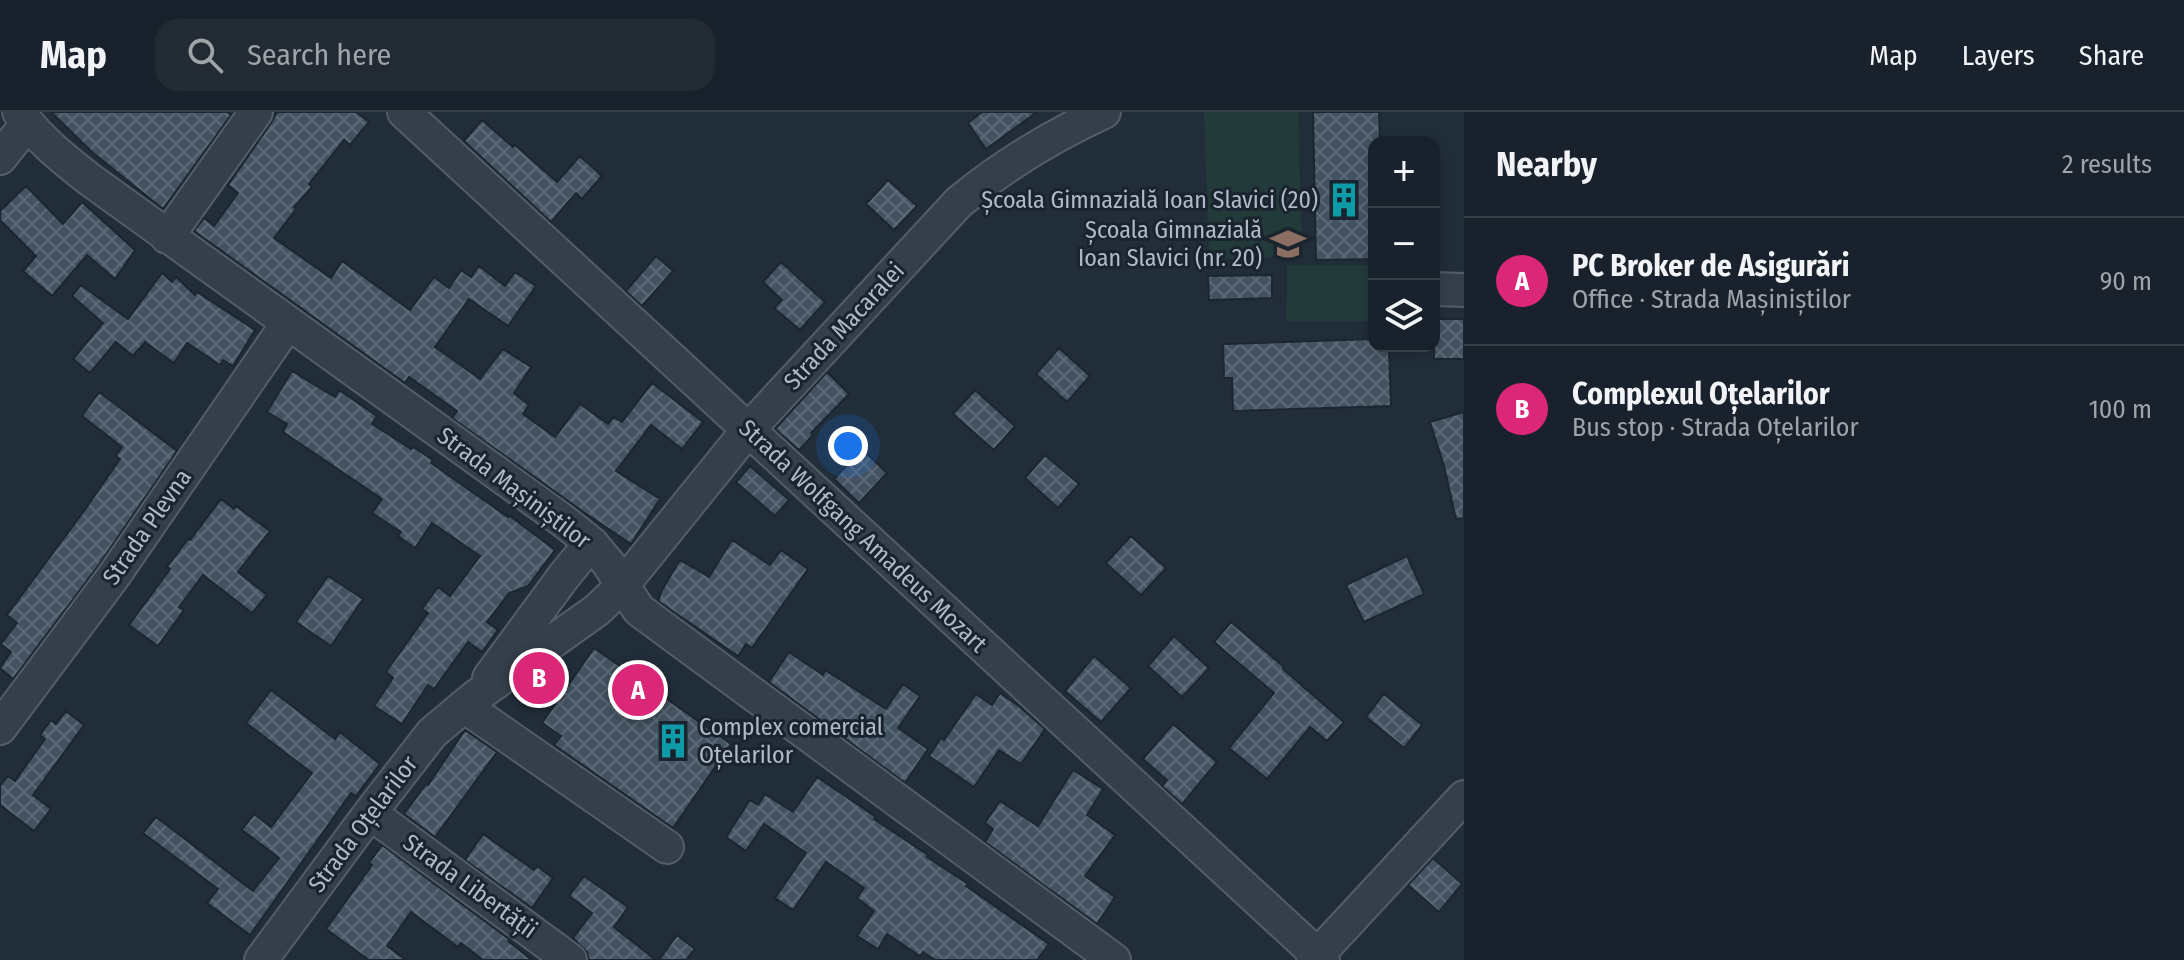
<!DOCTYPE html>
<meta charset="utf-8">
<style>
:root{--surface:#19222c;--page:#222a34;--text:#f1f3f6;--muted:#9fa4a9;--line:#373f48;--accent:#db2777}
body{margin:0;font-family:"Fira Sans Condensed",sans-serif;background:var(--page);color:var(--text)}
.controls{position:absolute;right:24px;top:24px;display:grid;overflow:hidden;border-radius:16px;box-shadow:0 4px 12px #0003}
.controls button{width:72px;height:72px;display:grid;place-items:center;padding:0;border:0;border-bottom:2px solid var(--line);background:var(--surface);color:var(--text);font:40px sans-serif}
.you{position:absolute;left:848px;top:334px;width:28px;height:28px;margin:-20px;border:6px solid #fff;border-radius:50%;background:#1a73e8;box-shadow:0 0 0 12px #1a73e833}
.badge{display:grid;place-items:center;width:52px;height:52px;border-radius:50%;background:var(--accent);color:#fff;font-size:26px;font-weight:700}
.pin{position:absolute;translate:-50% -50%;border:4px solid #fff;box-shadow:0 2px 8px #0006}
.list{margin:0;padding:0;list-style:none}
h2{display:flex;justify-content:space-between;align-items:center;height:104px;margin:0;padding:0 32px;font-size:34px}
h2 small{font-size:26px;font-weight:400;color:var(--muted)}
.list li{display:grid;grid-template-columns:52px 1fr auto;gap:24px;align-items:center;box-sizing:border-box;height:128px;padding:0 32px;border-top:2px solid var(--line)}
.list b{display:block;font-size:30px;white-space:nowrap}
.list p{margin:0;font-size:26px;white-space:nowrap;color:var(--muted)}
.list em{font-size:26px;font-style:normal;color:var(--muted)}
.icon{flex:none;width:44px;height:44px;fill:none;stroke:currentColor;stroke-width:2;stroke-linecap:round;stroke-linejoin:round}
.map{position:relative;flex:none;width:1464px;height:848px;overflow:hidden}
header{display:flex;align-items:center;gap:48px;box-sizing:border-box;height:112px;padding:0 40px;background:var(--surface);border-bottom:2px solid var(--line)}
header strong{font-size:38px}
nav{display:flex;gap:44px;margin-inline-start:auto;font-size:28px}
.search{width:560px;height:72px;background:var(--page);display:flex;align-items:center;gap:20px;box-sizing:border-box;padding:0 28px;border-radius:24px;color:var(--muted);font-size:30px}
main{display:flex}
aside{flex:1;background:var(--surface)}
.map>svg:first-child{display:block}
</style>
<header>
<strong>Map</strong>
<div class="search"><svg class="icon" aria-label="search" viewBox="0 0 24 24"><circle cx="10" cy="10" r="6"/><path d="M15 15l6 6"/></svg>Search here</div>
<nav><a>Map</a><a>Layers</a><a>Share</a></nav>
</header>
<main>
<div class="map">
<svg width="1464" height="848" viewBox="0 0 1464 848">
<defs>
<pattern id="building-cross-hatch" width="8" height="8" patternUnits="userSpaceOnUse" patternTransform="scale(2)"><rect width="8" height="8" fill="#445362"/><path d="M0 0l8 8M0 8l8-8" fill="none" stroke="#5c6a77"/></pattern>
</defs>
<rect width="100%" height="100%" fill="#212e3a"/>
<path fill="#233a3b" d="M1204,0H1298L1302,144L1209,147Z
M1287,153H1374V209H1286Z"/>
<path fill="url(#building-cross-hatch)" stroke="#1c2631" stroke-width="2" d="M51,0H228L231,3L163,97L92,40Z
M277,0H356L369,10L350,33L344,28L309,72L312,75L294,95L296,97L274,126L331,166L342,149L410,198L434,165L449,176L461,158L471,165L479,154L505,174L515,160L536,174L508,214L469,187L435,235L480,267L503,237L531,255L514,281L529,293L523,302L555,325L580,292L608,312L614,305L622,310L652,271L703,310L682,337L651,313L616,359L660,387L631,432L582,399L452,306L457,299L409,265L405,271L194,119L204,106L214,114L238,81L228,73L271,11Z
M982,0H1037L986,37L968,11Z
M1313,0H1379L1380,30H1374V147L1316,148Z
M482,8L513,35L515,33L557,70L580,44L602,64L582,87L576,81L551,110L464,29Z
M888,68L917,94L894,118L866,92Z
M26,74L63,112L82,90L135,138L115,167L87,143L52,184L23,159L36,144L0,108V99Z
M656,144L673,159L642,194L626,179Z
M781,150L825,190L800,218L774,196L782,188L763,170Z
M162,161L172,170L176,165L195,183L197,180L255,218L233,254L223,248L220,253L187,231L174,251L145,230L133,244L116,230L90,261L73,247L103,211L72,184L81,173L128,207Z
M1272,163V186L1209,188L1208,164Z
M1434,207H1464V247H1434Z
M1374,227V234H1389L1391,294L1233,299L1232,266H1224L1223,232Z
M1059,236L1090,264L1067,290L1036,262Z
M292,259L335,285L339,278L377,304L372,312L411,337L413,335L433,348L431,351L508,405L510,404L555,438L528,474L509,481L487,510L498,518L482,540L468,530L434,577L428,573L402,612L374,594L393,566L386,560L428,501L422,497L438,475L450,484L480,444L432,411L415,436L398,424L401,420L372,401L382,387L283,320L287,312L267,300Z
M827,260L849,282L811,321L813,323L799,338L775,317Z
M975,278L1015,314L994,338L953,302Z
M99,280L177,339L98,454L13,567L0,556L11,540L1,532L17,511L7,503L84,399L120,347L116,344L122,335L82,304Z
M1464,300V406L1456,407L1444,354L1430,310Z
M862,337L887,361L859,391L834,367Z
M1045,343L1079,372L1058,396L1025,366Z
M750,354L789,388L775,404L736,370Z
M221,387L234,397L236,394L270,419L238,460L267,483L252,501L203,463L179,495L184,498L158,534L129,513L170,457L167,455L188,427L190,428Z
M1131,424L1166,456L1141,483L1106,451Z
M732,428L770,453L781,438L808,457L752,536L746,532L738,544L658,489L662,478L680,448L709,465Z
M1407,444L1424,482L1364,510L1346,473Z
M328,464L363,487L331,534L296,510Z
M1231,510L1284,555L1283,557L1344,610L1327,629L1310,615L1267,667L1229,636L1274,581L1214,530Z
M1174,524L1209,556L1182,585L1148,554Z
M594,536L731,632L673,716L554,633L561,624L542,611Z
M789,540L823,563L825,558L886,597L903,572L920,584L898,616L928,637L905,671L769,570Z
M1094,544L1131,576L1101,610L1065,579Z
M271,578L335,627L340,620L380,652L356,684L351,681L250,823L207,791L218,777L143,721L156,705L253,779L279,746L242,718L254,702L271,715L312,661L246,611Z
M1000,581L1020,595L1045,617L1021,652L999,638L974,675L929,644L941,626L944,628L976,582L992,593Z
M1384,582L1422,613L1404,636L1366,605Z
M66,599L84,613L33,683L51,697L34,719L0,693V674L8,664L15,669L45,627L40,623L51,608L56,612Z
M1173,612L1217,650L1182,692L1162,674L1167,668L1143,647Z
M465,618L497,640L435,725L404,702L426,672L428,673Z
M1073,658L1103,677L1087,703L1115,723L1085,764L1115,785L1097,812L985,730L993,717L985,711L1000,689L1038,714Z
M817,665L876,705L874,707L928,743L927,745L968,772L966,774L1049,832L1037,848H935L923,840L920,844L887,822L878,837L857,824L874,799L857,786L864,776L826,750L793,798L775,786L806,741L764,712L746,739L726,725L750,688L758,693L765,682L793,700Z
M483,722L534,758L537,754L553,766L532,796L465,748Z
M382,733L509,827L508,829L532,848H483L461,831L458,835L411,800L387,834L406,848H369L326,817L372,753L369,751Z
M1433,746L1462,772L1439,800L1408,773Z
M584,764L628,795L614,815L656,848H589L587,840L573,826L592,801L569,784Z
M677,823L695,837L686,848H659Z"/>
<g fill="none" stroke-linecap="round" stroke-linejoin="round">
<g stroke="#535d68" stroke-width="36">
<path id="minor" d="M19,0C38,27 64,47 89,67L562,408L591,431L608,451L639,498L1114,848
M404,0L1323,848
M0,46L27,12
M167,125L256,0
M1434,177L1464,178
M489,566L564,464L591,431
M464,594L667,735
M0,616L113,465L288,211
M370,701L570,848
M261,848L370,701L432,621L475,585L597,498L622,474L748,318L959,90C1004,53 1052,24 1104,0
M1313,848L1464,685"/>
</g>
<use href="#minor" stroke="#353f4b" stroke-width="32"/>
</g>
<defs>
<g id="building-bare" transform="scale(2.76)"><path d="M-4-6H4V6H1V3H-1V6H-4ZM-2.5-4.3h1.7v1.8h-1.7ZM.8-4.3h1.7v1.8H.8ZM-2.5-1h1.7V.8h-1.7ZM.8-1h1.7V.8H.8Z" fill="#0f9aa8" stroke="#1a242f" stroke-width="2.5" paint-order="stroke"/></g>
<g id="school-bare" transform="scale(2.76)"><path d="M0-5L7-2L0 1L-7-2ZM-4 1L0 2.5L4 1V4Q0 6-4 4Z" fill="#8d6e63" stroke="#1a242f" stroke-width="2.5" paint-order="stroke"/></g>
</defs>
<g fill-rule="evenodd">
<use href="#building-bare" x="1344" y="88"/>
<use href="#school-bare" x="1288" y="132"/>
<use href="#building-bare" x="673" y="629"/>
</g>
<g text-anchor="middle" stroke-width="6" stroke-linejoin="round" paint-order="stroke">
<g font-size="24" fill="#b0bac7" stroke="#1a242f" text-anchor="end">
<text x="1318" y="96">Școala Gimnazială Ioan Slavici (20)</text>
<text x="1262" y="126">Școala Gimnazială<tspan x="1262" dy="28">Ioan Slavici (nr. 20)</tspan></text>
<text x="699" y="623" text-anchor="start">Complex comercial<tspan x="699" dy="28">Oțelarilor</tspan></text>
</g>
<g font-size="24" fill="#b0bac7" stroke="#1a242f">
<text transform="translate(844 214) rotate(-47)" y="8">Strada Macaralei</text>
<text transform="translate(514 376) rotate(37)" y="8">Strada Mașiniștilor</text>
<text transform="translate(147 415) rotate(-55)" y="8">Strada Plevna</text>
<text transform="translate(863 424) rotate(43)" y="8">Strada Wolfgang Amadeus Mozart</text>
<text transform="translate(363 712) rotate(-53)" y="8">Strada Oțelarilor</text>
<text transform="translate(470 774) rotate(36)" y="8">Strada Libertății</text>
</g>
</g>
</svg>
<div class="controls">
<button>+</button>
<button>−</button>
<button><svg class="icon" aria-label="layers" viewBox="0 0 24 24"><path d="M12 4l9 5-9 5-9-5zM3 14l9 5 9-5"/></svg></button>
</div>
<div class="you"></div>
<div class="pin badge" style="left:638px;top:578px">A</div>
<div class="pin badge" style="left:539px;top:566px">B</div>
</div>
<aside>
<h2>Nearby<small>2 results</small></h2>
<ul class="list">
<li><span class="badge">A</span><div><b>PC Broker de Asigurări</b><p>Office · Strada Mașiniștilor</p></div><em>90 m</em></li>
<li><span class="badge">B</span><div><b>Complexul Oțelarilor</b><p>Bus stop · Strada Oțelarilor</p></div><em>100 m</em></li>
</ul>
</aside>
</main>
